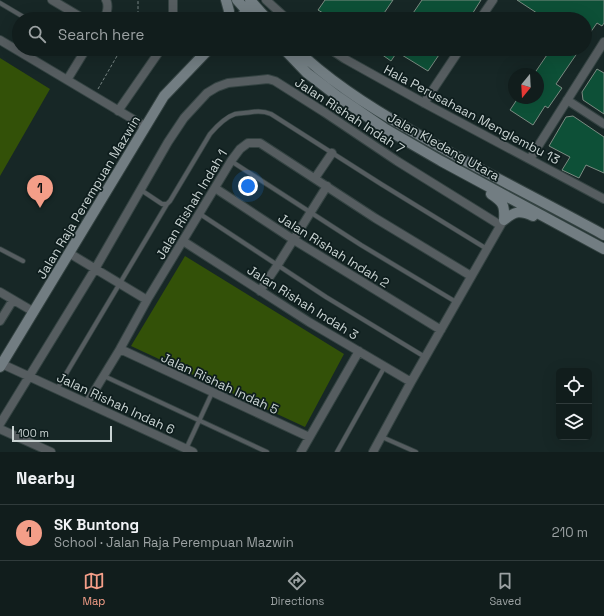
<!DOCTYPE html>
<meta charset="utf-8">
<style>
:root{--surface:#111d1c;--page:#1a2625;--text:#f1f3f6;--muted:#9ca2a3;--line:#303b3b;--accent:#f49e88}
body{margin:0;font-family:"Space Grotesk",sans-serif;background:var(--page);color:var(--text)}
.controls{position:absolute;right:12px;bottom:12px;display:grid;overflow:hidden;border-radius:6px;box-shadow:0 4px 16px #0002}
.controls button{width:36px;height:36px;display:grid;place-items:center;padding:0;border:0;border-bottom:1px solid var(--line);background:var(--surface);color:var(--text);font:20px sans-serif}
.compass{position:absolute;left:508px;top:68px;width:36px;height:36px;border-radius:50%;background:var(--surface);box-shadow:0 4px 16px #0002;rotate:198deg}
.scale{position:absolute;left:12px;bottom:10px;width:100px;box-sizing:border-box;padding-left:4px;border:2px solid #cad4d3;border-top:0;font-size:11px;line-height:14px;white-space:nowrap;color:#cad4d3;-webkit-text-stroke:3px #0e1d1d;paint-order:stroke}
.you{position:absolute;left:248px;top:186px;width:14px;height:14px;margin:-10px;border:3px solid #fff;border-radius:50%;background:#1a73e8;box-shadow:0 0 0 6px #1a73e833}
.badge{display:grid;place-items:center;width:26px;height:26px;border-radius:50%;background:var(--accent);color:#111;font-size:13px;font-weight:700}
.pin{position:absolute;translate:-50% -33px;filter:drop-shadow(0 1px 2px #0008)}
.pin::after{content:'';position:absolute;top:21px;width:14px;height:12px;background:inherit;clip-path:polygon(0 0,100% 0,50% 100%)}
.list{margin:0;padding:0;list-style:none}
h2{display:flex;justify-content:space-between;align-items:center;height:52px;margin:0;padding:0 16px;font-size:17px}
h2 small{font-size:13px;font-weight:400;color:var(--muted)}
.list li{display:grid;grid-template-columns:26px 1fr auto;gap:12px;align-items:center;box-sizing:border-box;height:56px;padding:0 16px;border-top:1px solid var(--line)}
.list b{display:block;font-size:15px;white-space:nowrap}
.list p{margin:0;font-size:13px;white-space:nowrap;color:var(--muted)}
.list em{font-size:13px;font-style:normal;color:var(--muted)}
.icon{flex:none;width:22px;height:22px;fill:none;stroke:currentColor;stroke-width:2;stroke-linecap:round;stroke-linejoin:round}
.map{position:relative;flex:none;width:604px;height:452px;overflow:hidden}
.search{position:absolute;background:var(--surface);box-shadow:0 4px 16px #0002;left:12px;right:12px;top:12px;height:44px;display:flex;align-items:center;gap:10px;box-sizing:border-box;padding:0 14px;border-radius:22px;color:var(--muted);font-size:15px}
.sheet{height:108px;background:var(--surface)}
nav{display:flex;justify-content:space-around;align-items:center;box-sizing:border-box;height:56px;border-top:1px solid var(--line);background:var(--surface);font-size:11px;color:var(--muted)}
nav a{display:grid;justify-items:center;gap:2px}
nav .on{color:var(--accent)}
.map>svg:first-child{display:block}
</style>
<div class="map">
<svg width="604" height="452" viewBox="0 0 604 452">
<rect width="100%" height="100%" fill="#172726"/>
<path fill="#335108" d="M0,58L50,89L0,176Z
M185,256L344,354L305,427L131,346Z"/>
<path fill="#0d5037" stroke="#7b8b82" d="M325,0H393L380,19H333L318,10Z
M422,0H481L469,19H409Z
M517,0H604V23L602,26L597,23L585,40V19H546Z
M384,49H443L428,71L397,52L391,61L381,54Z
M551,49H580L556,84L562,88L548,108L545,106L533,125L510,110L518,98H538V74H534Z
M597,69L604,73V114L583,100L582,92Z
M573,116L604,137V173L586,165L579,178L562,170L570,157L549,146L566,117Z"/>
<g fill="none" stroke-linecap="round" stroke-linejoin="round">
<g stroke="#344342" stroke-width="5.5">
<path id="lane" d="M0,3L27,19
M77,49L83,53
M231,161L361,245L456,302
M141,190L162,204H167
M200,214L326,297L425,357
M0,249L23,261
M104,376L267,452
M57,389L167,204L170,201L210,134C216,127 226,117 235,114C241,113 247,113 252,112C259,111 264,111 271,114L381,184L487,249
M382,437L416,452
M186,449L212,393
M337,452L385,366"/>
</g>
<g stroke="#344342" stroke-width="10">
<path id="street" d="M52,0L84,19
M173,0V19
M266,0L287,19
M104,19C107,14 109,5 106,0
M480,19L493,0
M0,40L146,127
M330,49L345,59L424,103L604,199
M67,80L86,49
M567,100L604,124
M424,103L460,49
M118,111L161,49
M530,159L604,42
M315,178L332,153
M215,188L294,240L441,330
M183,241L309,322L411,382
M69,253L147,300
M260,291L277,266L327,186
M0,292L34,312
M0,321L13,300
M120,349L309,437
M2,364L193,452
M87,403L120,349L147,300L231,161L240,149L248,143H260L375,218L471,276
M0,424L95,269L168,142L184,118L207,93L217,87L228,83L268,79L275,81L324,112L397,161L500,225
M0,429L51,452
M301,452L359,351
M373,452L411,382L503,221"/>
</g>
<g stroke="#344342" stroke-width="12">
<path id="secondary" d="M226,0L229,11L228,19
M237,0L254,19
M250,0L267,19
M239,19L251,7
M284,49L307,73L337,96L384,128L441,161L604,249
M296,49C330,82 371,108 412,131C475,168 540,200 604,235
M491,194C503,202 505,205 504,220
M504,220C515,211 520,210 533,216
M0,367L164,96L209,49"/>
</g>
<path stroke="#788584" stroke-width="1" stroke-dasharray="3 2" stroke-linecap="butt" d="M137,19L138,15V0
M98,89L121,49"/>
<use href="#lane" stroke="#565d60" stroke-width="4"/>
<use href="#street" stroke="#565d60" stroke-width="8"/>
<use href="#secondary" stroke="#727d82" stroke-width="10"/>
</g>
<g text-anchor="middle" stroke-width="3.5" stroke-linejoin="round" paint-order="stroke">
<g font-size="13" fill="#cad4d3" stroke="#0e1d1d">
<text transform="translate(472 114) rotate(28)" y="5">Hala Perusahaan Menglembu 13</text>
<text transform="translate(350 115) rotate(33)" y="5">Jalan Rishah Indah 7</text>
<text transform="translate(444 146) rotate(29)" y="5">Jalan Kledang Utara</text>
<text transform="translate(88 197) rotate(-59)" y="5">Jalan Raja Perempuan Mazwin</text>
<text transform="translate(191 204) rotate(-59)" y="5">Jalan Rishah Indah 1</text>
<text transform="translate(334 250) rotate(32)" y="5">Jalan Rishah Indah 2</text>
<text transform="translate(303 302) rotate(32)" y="5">Jalan Rishah Indah 3</text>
<text transform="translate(220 383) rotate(25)" y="5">Jalan Rishah Indah 5</text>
<text transform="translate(116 403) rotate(25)" y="5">Jalan Rishah Indah 6</text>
</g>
</g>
</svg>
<div class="controls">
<button><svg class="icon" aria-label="locate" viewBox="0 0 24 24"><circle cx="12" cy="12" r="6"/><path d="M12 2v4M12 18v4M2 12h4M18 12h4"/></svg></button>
<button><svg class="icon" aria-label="layers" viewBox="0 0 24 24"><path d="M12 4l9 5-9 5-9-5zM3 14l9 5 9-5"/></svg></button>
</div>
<svg class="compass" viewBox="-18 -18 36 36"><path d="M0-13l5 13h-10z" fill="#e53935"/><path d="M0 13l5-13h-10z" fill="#9ca2a3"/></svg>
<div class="scale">100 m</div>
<div class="you"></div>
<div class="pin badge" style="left:40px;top:208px">1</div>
<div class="search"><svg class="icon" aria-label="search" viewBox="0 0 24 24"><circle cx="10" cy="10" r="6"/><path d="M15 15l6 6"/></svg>Search here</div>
</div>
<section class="sheet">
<h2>Nearby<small></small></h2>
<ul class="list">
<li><span class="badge">1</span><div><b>SK Buntong</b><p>School · Jalan Raja Perempuan Mazwin</p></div><em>210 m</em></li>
</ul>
</section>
<nav>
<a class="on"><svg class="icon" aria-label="map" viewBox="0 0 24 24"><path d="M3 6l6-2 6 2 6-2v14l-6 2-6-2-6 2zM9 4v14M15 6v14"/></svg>Map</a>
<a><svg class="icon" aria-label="directions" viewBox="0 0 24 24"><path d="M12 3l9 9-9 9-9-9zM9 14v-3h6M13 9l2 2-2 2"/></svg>Directions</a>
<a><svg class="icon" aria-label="saved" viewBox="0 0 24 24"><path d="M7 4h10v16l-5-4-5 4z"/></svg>Saved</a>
</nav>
